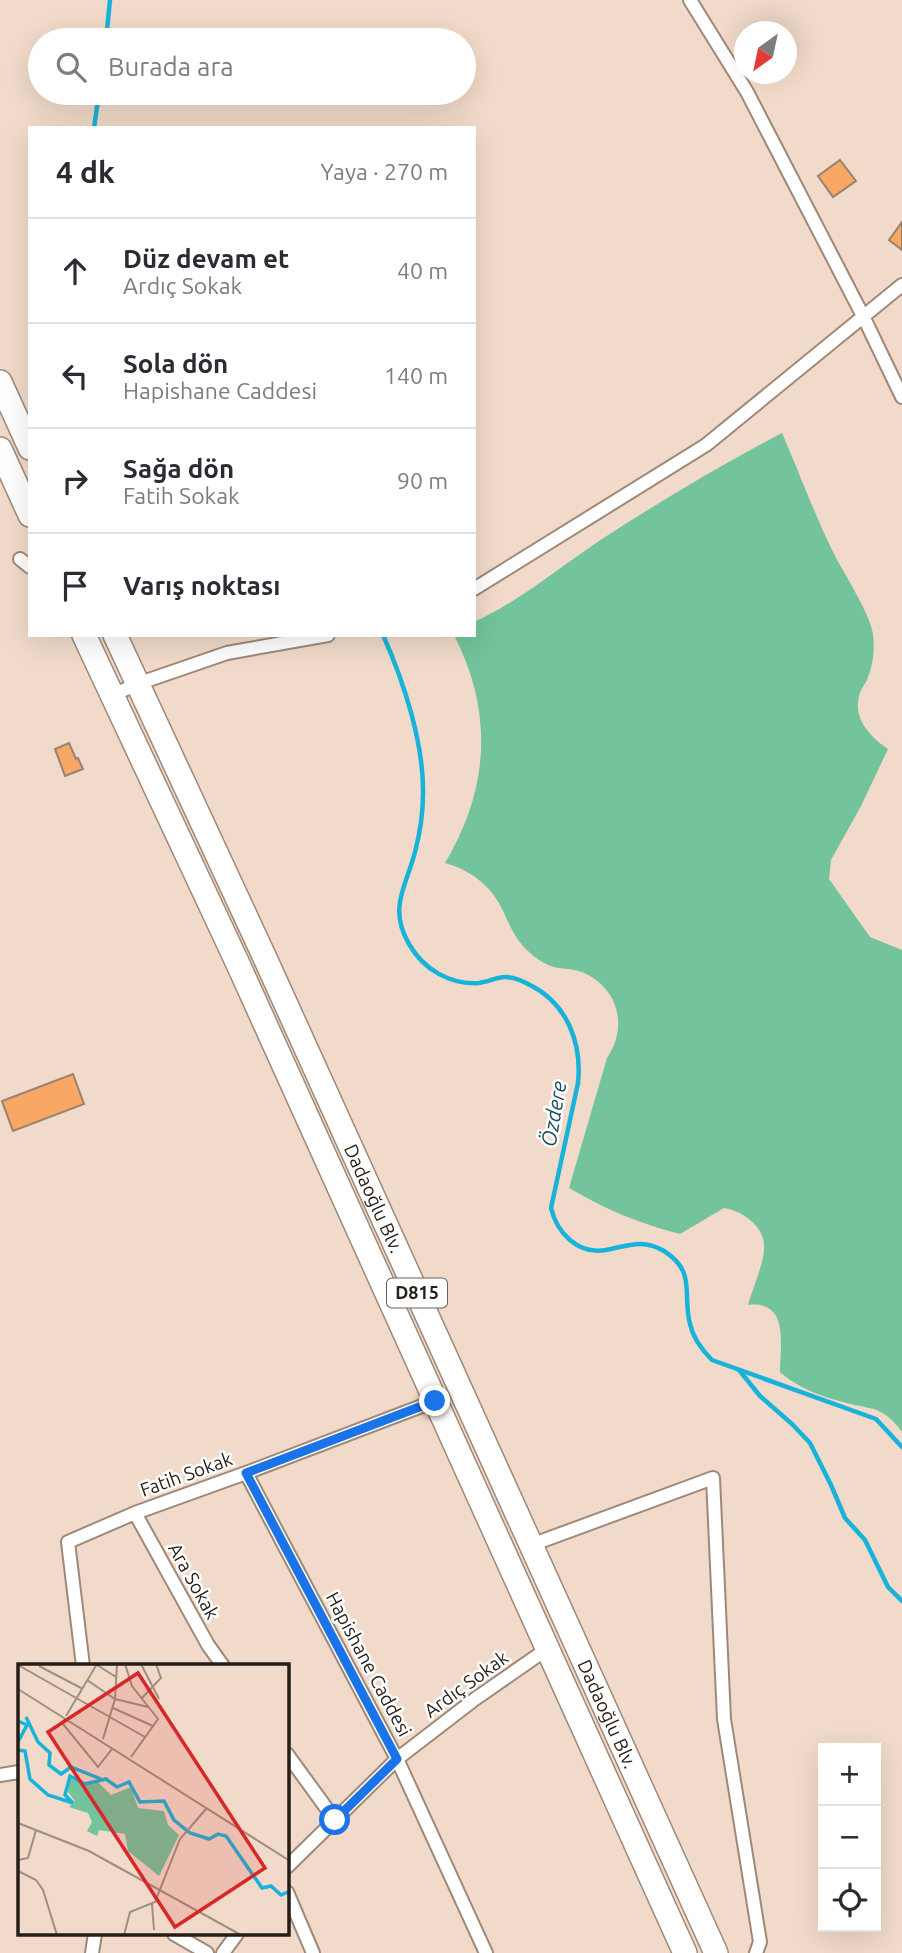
<!DOCTYPE html>
<html lang="tr">
<meta charset="utf-8">
<style>
:root{--surface:#fff;--page:#f2f2f3;--text:#2b2b33;--muted:#7c7c81;--line:#e1e1e2}
body{margin:0;font-family:Ubuntu,sans-serif;background:var(--page);color:var(--text)}
.controls{position:absolute;right:21px;bottom:21px;display:grid;overflow:hidden;border-radius:0px;box-shadow:0 7px 28px #0002}
.controls button{width:63px;height:63px;display:grid;place-items:center;padding:0;border:0;border-bottom:2px solid var(--line);background:var(--surface);color:var(--text);font:35px sans-serif}
.compass{position:absolute;left:734px;top:21px;width:63px;height:63px;border-radius:50%;background:var(--surface);box-shadow:0 7px 28px #0002;rotate:213deg}
.stop{position:absolute;width:21px;height:21px;margin:-16px;border:5px solid #1a73e8;border-radius:50%;background:#fff}
.stop.end{background:#1a73e8;border-color:#fff;box-shadow:0 2px 7px #0008}
.list{margin:0;padding:0;list-style:none}
h2{display:flex;justify-content:space-between;align-items:center;height:91px;margin:0;padding:0 28px;font-size:30px}
h2 small{font-size:23px;font-weight:400;color:var(--muted)}
.list li{display:grid;grid-template-columns:46px 1fr auto;gap:21px;align-items:center;box-sizing:border-box;height:105px;padding:0 28px;border-top:2px solid var(--line)}
.list b{display:block;font-size:26px;white-space:nowrap}
.list p{margin:0;font-size:23px;white-space:nowrap;color:var(--muted)}
.list em{font-size:23px;font-style:normal;color:var(--muted)}
.icon{flex:none;width:38px;height:38px;fill:none;stroke:currentColor;stroke-width:2;stroke-linecap:round;stroke-linejoin:round}
.map{position:relative;flex:none;width:902px;height:1953px;overflow:hidden}
.search{position:absolute;background:var(--surface);box-shadow:0 7px 28px #0002;left:28px;top:28px;width:448px;height:77px;display:flex;align-items:center;gap:18px;box-sizing:border-box;padding:0 24px;border-radius:38px;color:var(--muted);font-size:26px}
.panel{position:absolute;background:var(--surface);box-shadow:0 7px 28px #0002;left:28px;top:126px;width:448px;height:511px;border-radius:0px}
.map>svg:first-child{display:block}
</style>
<div class="map">
<svg width="902" height="1953" viewBox="0 0 902 1953">
<rect width="100%" height="100%" fill="#f1dac9"/>
<path fill="#73c39c" d="M782,433C799,472 814,513 833,552C844,574 869,611 873,634C875,650 873,667 866,682C863,686 860,691 859,696C853,719 871,738 888,749L861,806L831,860L829,879L870,937L902,950V1432C894,1421 887,1414 874,1409C841,1402 806,1395 780,1372C780,1346 790,1300 748,1305C752,1290 764,1263 764,1249C766,1227 743,1211 724,1208L680,1234C640,1224 605,1209 569,1188L607,1058C628,1027 619,989 584,973C575,969 567,969 558,968C545,966 531,955 522,945C514,935 509,924 504,913C493,887 471,870 445,863C489,789 494,713 454,635H474V622C520,601 557,569 599,541C659,502 719,466 782,433Z"/>
<g fill="none" stroke-linecap="round" stroke-linejoin="round">
<path stroke="#18b3da" stroke-width="4.5" d="M106,40L110,0
M94,128L99,93
M383,635C404,682 424,744 423,794C423,814 420,833 415,852C406,887 388,908 409,944C423,969 450,985 479,983C488,982 497,977 505,977C513,977 523,981 530,985C568,1004 582,1044 578,1083L551,1208C557,1233 578,1255 606,1250C627,1246 643,1238 664,1251C697,1272 682,1294 690,1324C693,1338 702,1350 712,1360L876,1419L902,1447
M739,1370L760,1396L792,1424L810,1443L831,1485L845,1518L865,1540L888,1587L902,1601"/>
</g>
<path fill="#f9a765" stroke="#978272" stroke-width="2" d="M840,160L856,181L833,197L818,176Z
M902,222V250L889,240Z
M69,743L76,759L78,758L83,769L65,776L55,749Z
M73,1074L84,1104L13,1131L2,1101Z"/>
<g fill="none" stroke-linecap="round" stroke-linejoin="round">
<g stroke="#9e8979" stroke-width="16">
<path id="street" d="M690,0L747,92L864,318L902,397
M20,559L30,567
M474,589L706,445L902,285
M111,696L137,684L227,653L328,635
M246,1473L397,1759L486,1953
M135,1513L208,1645L223,1666
M531,1545L713,1478L724,1719L760,1942L756,1953
M83,1666L68,1542L135,1513L246,1473L435,1401
M287,1754L335,1820
M0,1775L19,1772
M287,1867L397,1759L475,1699L547,1649
M287,1892L313,1953
M174,1934L207,1953
M92,1953L95,1934
M223,1953L237,1934"/>
</g>
<g stroke="#9e8979" stroke-width="26">
<g id="highway">
<path d="M0,382L30,448"/>
<path d="M0,449L30,515"/>
<path d="M84,635L238,964L685,1953"/>
<path id="s1" d="M115,635L265,958L716,1953"/>
</g>
</g>
<use href="#street" stroke="#fff" stroke-width="12"/>
<use href="#highway" stroke="#fff" stroke-width="23"/>
</g>
<g fill="none" stroke-linecap="round" stroke-linejoin="round">
<path stroke="#1a73e8" stroke-width="9" d="M335,1820L397,1759L246,1473L435,1401"/>
</g>
<g text-anchor="middle" stroke-width="5" stroke-linejoin="round" paint-order="stroke">
<rect fill="#fff" stroke="#66615d" stroke-width="2" x="387" y="1278.5" width="60" height="29" rx="5"/>
<g font-size="18" font-weight="bold" fill="#251d17">
<text x="417" y="1299">D815</text>
</g>
<g font-size="19" fill="#251d17" stroke="#fff">
<text dy="7" stroke="none"><textPath href="#s1" startOffset="620">Dadaoğlu Blv.</textPath></text>
<text transform="translate(186 1474) rotate(-20)" y="7">Fatih Sokak</text>
<text transform="translate(194 1581) rotate(61)" y="7">Ara Sokak</text>
<text transform="translate(369 1664) rotate(62)" y="7">Hapishane Caddesi</text>
<text transform="translate(466 1684) rotate(-36)" y="7">Ardıç Sokak</text>
<text dy="7" stroke="none"><textPath href="#s1" startOffset="1186">Dadaoğlu Blv.</textPath></text>
</g>
<g font-size="21" font-style="italic" fill="#134c5c" stroke="#fff">
<text transform="translate(554 1114) rotate(-80)" y="7">Özdere</text>
</g>
</g>
<g transform="translate(18 1664)">
<rect width="271" height="271" fill="#f1dac9"/>
<path d="M52,114L66,121L80,118L93,131L113,123L120,144L146,147L150,161L161,171L141,212L110,187L107,170L81,166L79,172L69,167L74,158L70,149L51,143L57,137L50,128Z" fill="#73c39c"/>
<path fill="none" stroke="#18b3da" stroke-width="3.5" d="M8,53L20,78L32,89L31,101L43,110L53,103L83,115M0,57L9,61L0,78M0,86L7,87L12,115L30,131L55,139L47,131L52,112L67,120L88,115L99,123L111,118L122,138L146,137L156,156L172,169L191,175L200,170L208,172L244,224L253,222L263,231L272,227"/>
<path fill="none" stroke="#9f8e82" stroke-width="2" d="M107,0L114,22L140,55L113,93M123,0L141,35M0,1L127,73M79,1L98,13M21,2L65,25M69,16L97,35L130,43M0,25L272,197M123,35L143,14L138,0M95,44L135,62M48,52L79,0M47,54L45,60L80,103L94,85M85,75L97,35L99,0M0,159L71,187L223,271M0,196L10,194L18,166M0,207L18,216L25,226L39,271M134,240L136,266M106,271L112,248L137,238L162,175L188,145"/>
<path fill="#d62828" fill-opacity="0.15" stroke="#d62828" stroke-width="3.5" d="M120,9L247,204L157,263L30,68Z"/>
<rect width="271" height="271" fill="none" stroke="#251d17" stroke-width="3.5"/>
</g>
</svg>
<div class="controls">
<button>+</button>
<button>−</button>
<button><svg class="icon" aria-label="locate" viewBox="0 0 24 24"><circle cx="12" cy="12" r="6"/><path d="M12 2v4M12 18v4M2 12h4M18 12h4"/></svg></button>
</div>
<svg class="compass" viewBox="-18 -18 36 36"><path d="M0-13l5 13h-10z" fill="#e53935"/><path d="M0 13l5-13h-10z" fill="#7c7c81"/></svg>
<div class="stop" style="left:335px;top:1820px"></div>
<div class="stop end" style="left:435px;top:1401px"></div>
<div class="search"><svg class="icon" aria-label="search" viewBox="0 0 24 24"><circle cx="10" cy="10" r="6"/><path d="M15 15l6 6"/></svg>Burada ara</div>
<section class="panel">
<h2>4 dk<small>Yaya · 270 m</small></h2>
<ul class="list">
<li><svg class="icon" aria-label="ahead" viewBox="0 0 24 24"><path d="M12 20V5M6 11l6-6 6 6"/></svg><div><b>Düz devam et</b><p>Ardıç Sokak</p></div><em>40 m</em></li>
<li><svg class="icon" aria-label="left" viewBox="0 0 24 24"><path d="M17 20v-9H6M10 6l-5 5 5 5"/></svg><div><b>Sola dön</b><p>Hapishane Caddesi</p></div><em>140 m</em></li>
<li><svg class="icon" aria-label="right" viewBox="0 0 24 24"><path d="M7 20v-9h11M14 6l5 5-5 5"/></svg><div><b>Sağa dön</b><p>Fatih Sokak</p></div><em>90 m</em></li>
<li><svg class="icon" aria-label="arrive" viewBox="0 0 24 24"><path d="M6 21V4h12l-3 4 3 4H6"/></svg><div><b>Varış noktası</b></div></li>
</ul>
</section>
</div>
